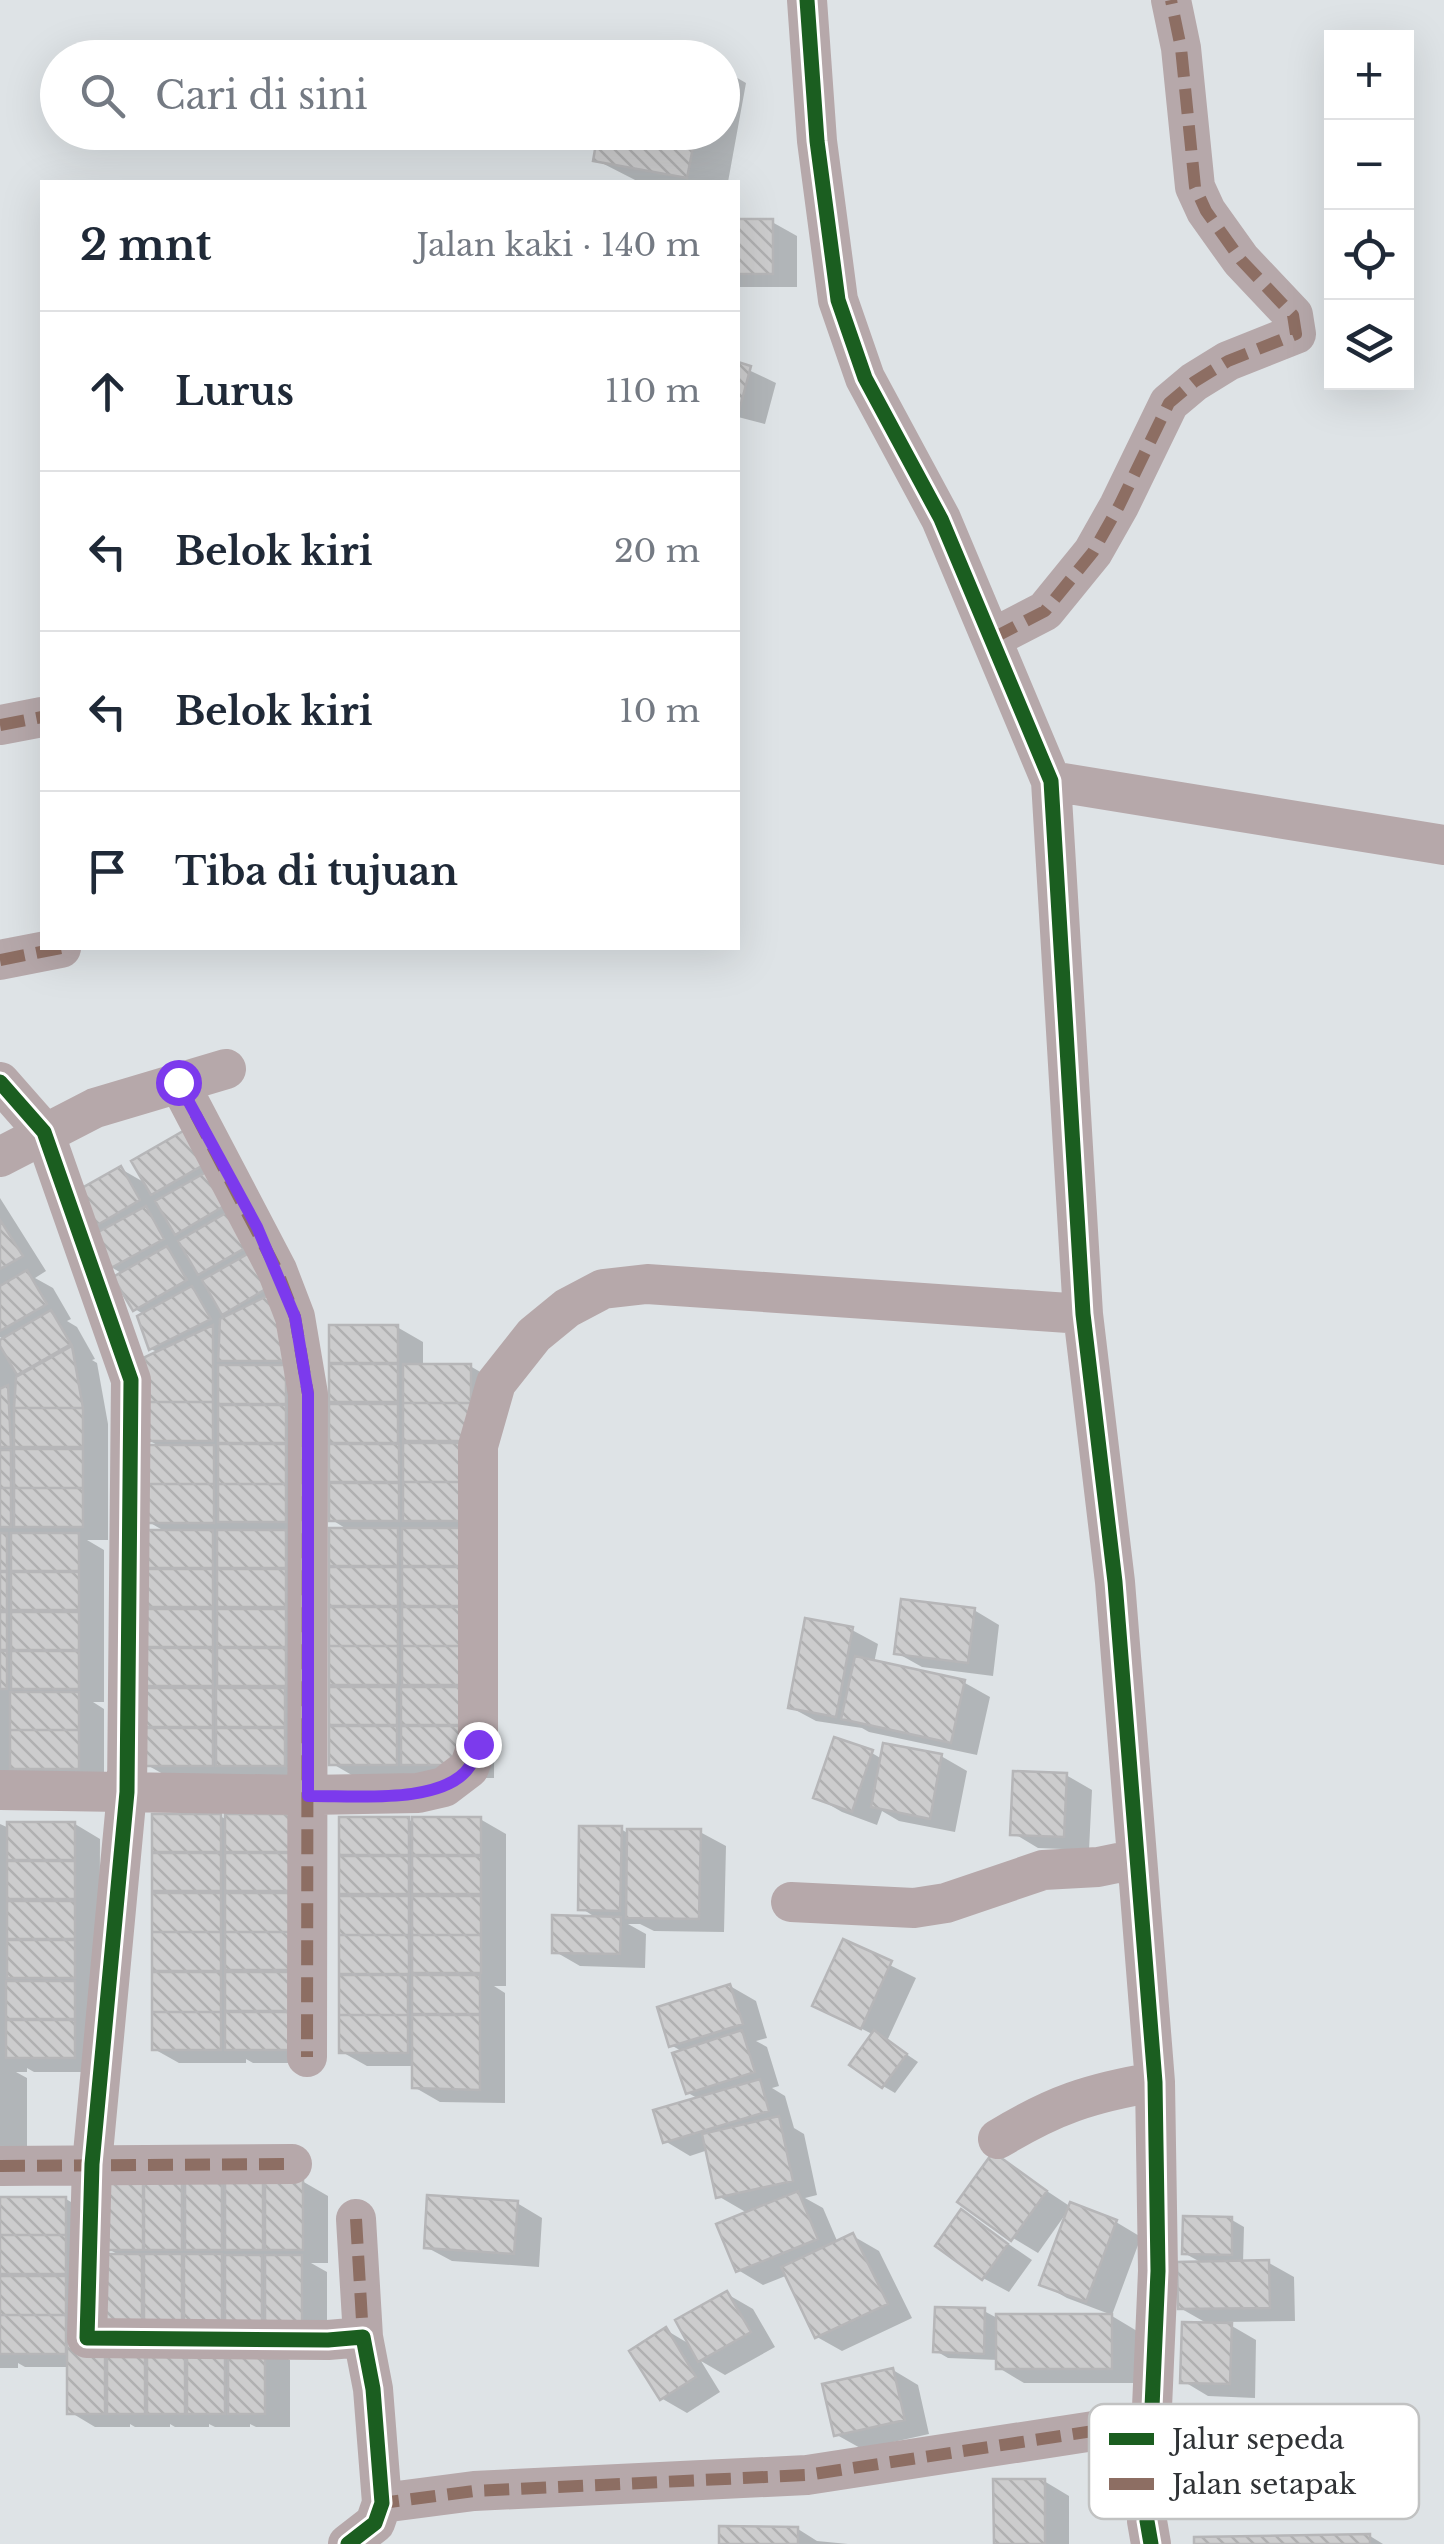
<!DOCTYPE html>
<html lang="id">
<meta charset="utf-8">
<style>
:root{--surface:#fff;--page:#f6f6f7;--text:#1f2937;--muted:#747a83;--line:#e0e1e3}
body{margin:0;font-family:"Libre Baskerville",serif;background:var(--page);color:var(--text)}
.controls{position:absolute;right:30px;top:30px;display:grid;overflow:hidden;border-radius:0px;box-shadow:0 10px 40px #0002}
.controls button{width:90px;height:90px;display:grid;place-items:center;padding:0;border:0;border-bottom:2px solid var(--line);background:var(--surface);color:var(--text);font:50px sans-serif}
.stop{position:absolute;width:30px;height:30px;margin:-22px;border:8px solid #7c3aed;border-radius:50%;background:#fff}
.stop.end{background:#7c3aed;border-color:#fff;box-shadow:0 2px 10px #0008}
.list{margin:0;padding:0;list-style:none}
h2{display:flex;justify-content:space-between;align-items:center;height:130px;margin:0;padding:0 40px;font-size:42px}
h2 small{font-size:32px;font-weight:400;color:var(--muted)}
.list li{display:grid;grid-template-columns:65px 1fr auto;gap:30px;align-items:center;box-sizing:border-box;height:160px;padding:0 40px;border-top:2px solid var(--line)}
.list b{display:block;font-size:38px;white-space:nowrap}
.list em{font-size:32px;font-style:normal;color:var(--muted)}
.icon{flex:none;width:55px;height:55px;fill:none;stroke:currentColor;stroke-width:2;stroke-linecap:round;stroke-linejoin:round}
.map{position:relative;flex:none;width:1444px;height:2544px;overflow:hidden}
.search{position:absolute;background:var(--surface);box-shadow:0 10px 40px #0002;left:40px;top:40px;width:700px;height:110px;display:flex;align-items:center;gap:25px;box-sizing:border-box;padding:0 35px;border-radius:55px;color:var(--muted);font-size:38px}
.panel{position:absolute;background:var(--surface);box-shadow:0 10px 40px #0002;left:40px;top:180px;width:700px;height:770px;border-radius:0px}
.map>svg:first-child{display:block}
</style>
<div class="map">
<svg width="1444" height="2544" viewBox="0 0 1444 2544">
<defs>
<pattern id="building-back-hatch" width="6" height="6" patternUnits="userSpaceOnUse" patternTransform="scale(2.5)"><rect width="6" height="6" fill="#cccccd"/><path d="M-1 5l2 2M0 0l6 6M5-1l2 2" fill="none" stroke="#b0b0b1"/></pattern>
</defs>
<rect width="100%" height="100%" fill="#dee3e6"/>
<path fill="#0003" d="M722,69L746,83L728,182H639L596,160L601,132H722Z
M738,222H772L797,236V287H738Z
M738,365L776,383L765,424L738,417Z
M185,1133L282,1267L310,1779H172L147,1765V1691H157L147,1685V1532H166L147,1521L162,1448L147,1439L159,1353L151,1349L145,1315L135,1309L123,1274L111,1267L89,1229L121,1169L147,1184Z
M0,1198L46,1271L35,1278L53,1288L71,1319L67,1321L77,1327L95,1359L92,1360L97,1363L108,1424V1540H87L104,1550V1702H93L104,1709V1782H0V1342L5,1340L0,1337Z
M332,1327H397L423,1342V1366H470L496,1381L494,1778H357L331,1763V1531H350L332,1520Z
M974,1610L999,1625L993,1676L922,1667L897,1653Z
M852,1630L878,1644L874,1663L965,1683L990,1697L977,1755L869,1732L862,1728L816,1721L790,1707Z
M872,1753L882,1759L941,1756L967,1771L955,1832L899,1821L882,1811L877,1825L842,1812L816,1797Z
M1066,1775L1092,1790L1089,1850L1038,1848L1013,1833Z
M155,1816H220L227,1820L293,1816L318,2063H253L246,2059V2063H179L154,2049Z
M342,1819H408L414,1823L480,1819L506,1834V1986H494L505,1993V2103L440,2102L414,2087V2066H367L342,2052Z
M0,1824L9,1828L75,1824L100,1839L99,2072H34L27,2068V2072H16L27,2078V2150H0Z
M621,1829L629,1834L700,1832L726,1846L724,1932L654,1931L640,1924H628L646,1934L645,1968L580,1966L554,1951L598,1919L581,1908Z
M845,1943L916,1978L887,2041L918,2062L895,2093L883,2086L874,2035L815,2005Z
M730,1986L756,2001L767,2038L756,2041L767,2047L779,2086L772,2088L785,2096L794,2128L804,2134L817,2195L805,2198L823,2208L838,2243L853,2236L879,2251L912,2318L842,2351L817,2337L788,2275L763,2285L738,2270L749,2214L718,2196L708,2150L690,2156L665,2141L699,2099L688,2093L683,2052L671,2045Z
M994,2156L1071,2207L1116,2222L1141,2237L1112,2315L1067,2298L1042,2284L1067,2212L1038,2253L1013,2238Z
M107,2181H302L328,2196V2263H311L327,2272V2340L132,2339L122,2257L107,2248Z
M0,2199H66L91,2214L90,2345L265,2346L290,2360V2427H256L250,2424V2427H215L209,2424V2427H175L170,2424V2427H135L130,2424V2427H95L70,2412V2367H25L18,2363V2368H0Z
M517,2203L542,2218L539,2267L452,2261L426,2247Z
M962,2212L1032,2260L1009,2292L983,2278Z
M1232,2220L1244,2227L1243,2263H1269L1294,2277L1295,2321L1225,2322L1256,2340L1255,2398L1208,2396L1183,2381L1210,2325L1180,2308L1204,2264L1184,2253Z
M727,2294L753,2309L775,2347L725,2375L701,2361L720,2392L687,2413L661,2398L666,2330L691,2345Z
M984,2311L999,2319L1112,2316L1137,2331V2383H1024L999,2368V2360L948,2358L936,2351Z
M893,2370L918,2385L929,2434L862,2449L837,2435Z
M1044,2481L1069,2496V2544H999Z
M798,2529L817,2541L848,2544H721Z
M1370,2536L1383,2544H1197Z"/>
<path fill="url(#building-back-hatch)" stroke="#b6b6b8" stroke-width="2.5" d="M614,42L703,58H612Z
M598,132H696L687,178L593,161Z
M738,219H773V274H738Z
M738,362L751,366L739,411H738Z
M185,1130L205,1164L151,1195L131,1161Z
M121,1166L140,1200L87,1231L66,1197Z
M210,1170L229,1203L175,1235L155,1201Z
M146,1206L164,1239L109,1269L91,1236Z
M231,1210L252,1244L198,1275L178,1241Z
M0,1220L23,1256L0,1269Z
M167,1246L187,1280L133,1311L113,1277Z
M256,1249L276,1283L222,1315L202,1280Z
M27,1270L47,1304L0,1331V1286Z
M192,1286L211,1319L149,1350L137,1316Z
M277,1291L286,1361H218L220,1319Z
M51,1310L71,1344L17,1375L0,1346V1340Z
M213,1325V1402H145V1357Z
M329,1325H398V1363H329Z
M72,1346L83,1408H14L16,1377Z
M329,1364H398V1402H329Z
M403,1364H471V1403H403Z
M218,1365H286V1404H218Z
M8,1385L11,1447H0V1389Z
M145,1402H213V1441H145Z
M403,1403H471V1441H403Z
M329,1404H398V1443H329Z
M218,1405H286V1443H218Z
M14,1408H83V1447H14Z
M403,1443H471V1482H403Z
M218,1444H286V1484H218Z
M329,1444H399V1482H329Z
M145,1445H214V1484H145Z
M14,1449H83V1488H14Z
M0,1450H11V1488H0Z
M403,1482H471V1521H403Z
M329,1483H399V1521H329Z
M145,1484H214V1523H145Z
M218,1484H286V1522H218Z
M0,1488H11V1527H0Z
M14,1488H83V1527H14Z
M329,1528H398V1566H329Z
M402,1528H470V1566H402Z
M144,1530H213V1568H144Z
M217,1530H286V1568H217Z
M0,1533H7V1571H0Z
M11,1533H79V1571H11Z
M329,1567H398V1606H329Z
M402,1567H470V1606H402Z
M144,1569H213V1607H144Z
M217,1569H286V1607H217Z
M0,1572H7V1610H0Z
M11,1572H79V1610H11Z
M901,1599L975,1608L968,1663L894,1654Z
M329,1607H398V1646H329Z
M402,1607H470V1646H402Z
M144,1609H213V1647H144Z
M217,1609H286V1647H217Z
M0,1612H7V1650H0Z
M11,1612H79V1650H11Z
M805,1618L853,1627L836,1717L788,1708Z
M329,1646H398V1685H329Z
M402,1646H470V1685H402Z
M144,1648H213V1686H144Z
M217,1648H286V1686H217Z
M0,1651H7V1689H0Z
M11,1651H79V1689H11Z
M855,1656L965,1680L951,1743L841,1719Z
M329,1687H397V1725H329Z
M401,1687H470V1725H401Z
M144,1688H213V1727H144Z
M216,1688H285V1727H216Z
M10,1692H79V1730H10Z
M329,1726H397V1765H329Z
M401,1726H470V1765H401Z
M144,1728H213V1766H144Z
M216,1728H285V1766H216Z
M10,1730H79V1769H10Z
M834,1737L873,1750L852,1812L813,1798Z
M883,1743L942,1754L930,1819L871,1807Z
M1013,1771L1067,1773L1064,1837L1010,1835Z
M152,1814H221V1852H152Z
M225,1814H294V1852H225Z
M339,1817H409V1855H339Z
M412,1817H481V1855H412Z
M7,1822H75V1860H7Z
M579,1826H622L620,1911L578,1910Z
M627,1829H701L699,1919L626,1918Z
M152,1853H221V1891H152Z
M225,1853H294V1891H225Z
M339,1856H409V1894H339Z
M412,1856H481V1894H412Z
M7,1861H75V1899H7Z
M152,1893H221V1932H152Z
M225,1893H294V1932H225Z
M339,1896H409V1935H339Z
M412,1896H481V1935H412Z
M7,1901H75V1939H7Z
M552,1915L621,1917L620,1954L552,1953Z
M152,1932H221V1971H152Z
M225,1932H294V1970H225Z
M339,1935H409V1974H339Z
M412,1935H481V1973H412Z
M843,1939L892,1961L861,2029L812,2006Z
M7,1940H75V1978H7Z
M152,1972H221V2012H152Z
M225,1972H293V2011H225Z
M339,1975H408V2015H339Z
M412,1975H480V2014H412Z
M6,1981H75V2019H6Z
M730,1984L743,2024L669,2047L657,2007Z
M152,2012H221V2050H152Z
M225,2012H293V2050H225Z
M339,2015H408V2053H339Z
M412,2015H480V2090L412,2088Z
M6,2020H75V2058H6Z
M742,2030L755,2072L686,2094L672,2053Z
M874,2030L907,2054L882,2088L849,2065Z
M760,2079L769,2111L663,2143L653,2110Z
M779,2116L793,2181L716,2198L702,2134Z
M993,2152L1047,2191L1011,2241L957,2202Z
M105,2178H143V2250H105Z
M144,2178H182V2250H144Z
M185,2178H222V2250H185Z
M225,2179H263V2250H225Z
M265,2179H303V2250H265Z
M798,2191L818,2239L736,2272L716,2224Z
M427,2195L518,2201L514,2254L424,2248Z
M0,2197H66V2235H0Z
M1070,2202L1117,2220L1086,2302L1039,2285Z
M961,2209L1008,2244L982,2280L935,2246Z
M1183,2216L1232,2217V2255L1182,2254Z
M853,2233L888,2304L815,2338L781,2267Z
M0,2235H66V2274H0Z
M104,2254H142V2326H104Z
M144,2254H182V2326H144Z
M184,2254H222V2326H184Z
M225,2255H262V2326H225Z
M265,2255H302V2326H265Z
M1269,2260L1270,2308L1178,2309L1177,2262Z
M0,2276H66V2315H0Z
M727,2291L751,2332L698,2362L675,2320Z
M935,2307L985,2308L984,2354L933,2352Z
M996,2314H1112V2369H996Z
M0,2315H66V2354H0Z
M1182,2322L1232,2323L1230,2384L1180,2383Z
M666,2327L696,2377L660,2400L629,2351Z
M67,2342H105V2414H67Z
M107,2342H145V2414H107Z
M147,2342H185V2414H147Z
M187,2343H225V2414H187Z
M228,2343H265V2414H228Z
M893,2368L905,2420L834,2436L822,2384Z
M993,2479H1045V2544H994Z
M719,2526L798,2527V2544H719Z
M1370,2534V2544H1194V2537Z"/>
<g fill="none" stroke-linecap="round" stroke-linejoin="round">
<path stroke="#b6a8aa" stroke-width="40" d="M807,0L817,141L838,300L865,378L941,519L1051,781L1083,1314L1115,1582L1155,2082L1158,2271L1147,2521L1151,2544
M993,638L1045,611L1093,552L1119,506L1169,403L1194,382L1228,361L1296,334L1293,315L1241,260L1206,211L1195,187L1181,48L1171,0
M0,725L42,717
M1051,781L1444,845
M0,960L61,948
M178,1081L277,1270L295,1317L308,1394L307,2057
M0,1082L44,1132L131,1380L127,1792L92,2164L87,2338L328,2340L363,2337L373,2389L382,2503L375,2523L348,2544
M0,1157L95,1108L226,1069
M0,1790L308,1795L418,1793L444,1787L469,1768L478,1743V1446L496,1383L534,1335L567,1308L603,1289L647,1284L1083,1314
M791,1902L914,1908L946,1903L1043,1870L1098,1867L1137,1859
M998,2139C1054,2105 1090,2093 1155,2082
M0,2166L292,2164
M356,2219L363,2337
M382,2503L474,2491L807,2475L1152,2422"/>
<path stroke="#8d6e63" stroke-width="12" stroke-dasharray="25 12" stroke-linecap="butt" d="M993,638L1045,611L1093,552L1119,506L1169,403L1194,382L1228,361L1296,334L1293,315L1241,260L1206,211L1195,187L1181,48L1171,0
M0,725L42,717
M0,960L61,948
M178,1081L277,1270L295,1317L308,1394L307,2057
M0,2166L292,2164
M356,2219L363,2337
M382,2495V2503L474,2491L807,2475L1152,2422"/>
<g stroke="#fff" stroke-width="21">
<path id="cycleway" d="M807,0L817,141L838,300L865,378L941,519L1051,781L1083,1314L1115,1582L1155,2082L1158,2271L1147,2521L1151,2544
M0,1082L44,1132L131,1380L127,1792L92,2164L87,2338L328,2340L363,2337L373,2389L382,2503L375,2523L348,2544"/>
</g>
<use href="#cycleway" stroke="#1b5e20" stroke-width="15"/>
</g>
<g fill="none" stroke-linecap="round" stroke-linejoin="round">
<path stroke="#7c3aed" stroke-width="12" d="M178,1082L257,1227L295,1317L308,1394V1796C350,1795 444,1806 470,1766C474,1760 476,1750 478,1744"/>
</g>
<rect x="1089" y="2404" width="330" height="115" rx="15" fill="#fff" stroke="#c1c2c2" stroke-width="2.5"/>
<rect x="1109" y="2433" width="45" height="12" fill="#1b5e20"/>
<rect x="1109" y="2478" width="45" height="12" fill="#8d6e63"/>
<g font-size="28" fill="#2f3235">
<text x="1172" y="2449">Jalur sepeda</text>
<text x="1172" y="2494">Jalan setapak</text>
</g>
</svg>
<div class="controls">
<button>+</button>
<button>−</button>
<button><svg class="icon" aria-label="locate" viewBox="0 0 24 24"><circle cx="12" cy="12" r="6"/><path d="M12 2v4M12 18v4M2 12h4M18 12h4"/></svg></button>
<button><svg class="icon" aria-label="layers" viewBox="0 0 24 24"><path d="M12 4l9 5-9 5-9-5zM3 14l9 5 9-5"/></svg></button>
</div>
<div class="stop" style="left:178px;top:1082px"></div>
<div class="stop end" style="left:478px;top:1744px"></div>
<div class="search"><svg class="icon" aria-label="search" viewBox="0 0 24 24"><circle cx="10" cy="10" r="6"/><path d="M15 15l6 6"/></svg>Cari di sini</div>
<section class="panel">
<h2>2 mnt<small>Jalan kaki · 140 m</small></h2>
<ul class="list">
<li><svg class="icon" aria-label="ahead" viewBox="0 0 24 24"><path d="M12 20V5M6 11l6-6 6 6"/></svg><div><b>Lurus</b></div><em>110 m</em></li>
<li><svg class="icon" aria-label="left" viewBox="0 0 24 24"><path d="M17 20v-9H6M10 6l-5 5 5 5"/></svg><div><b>Belok kiri</b></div><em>20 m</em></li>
<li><svg class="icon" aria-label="left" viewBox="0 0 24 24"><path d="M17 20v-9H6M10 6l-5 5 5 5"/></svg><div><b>Belok kiri</b></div><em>10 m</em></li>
<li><svg class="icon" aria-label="arrive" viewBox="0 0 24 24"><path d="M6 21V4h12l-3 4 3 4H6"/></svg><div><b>Tiba di tujuan</b></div></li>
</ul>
</section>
</div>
